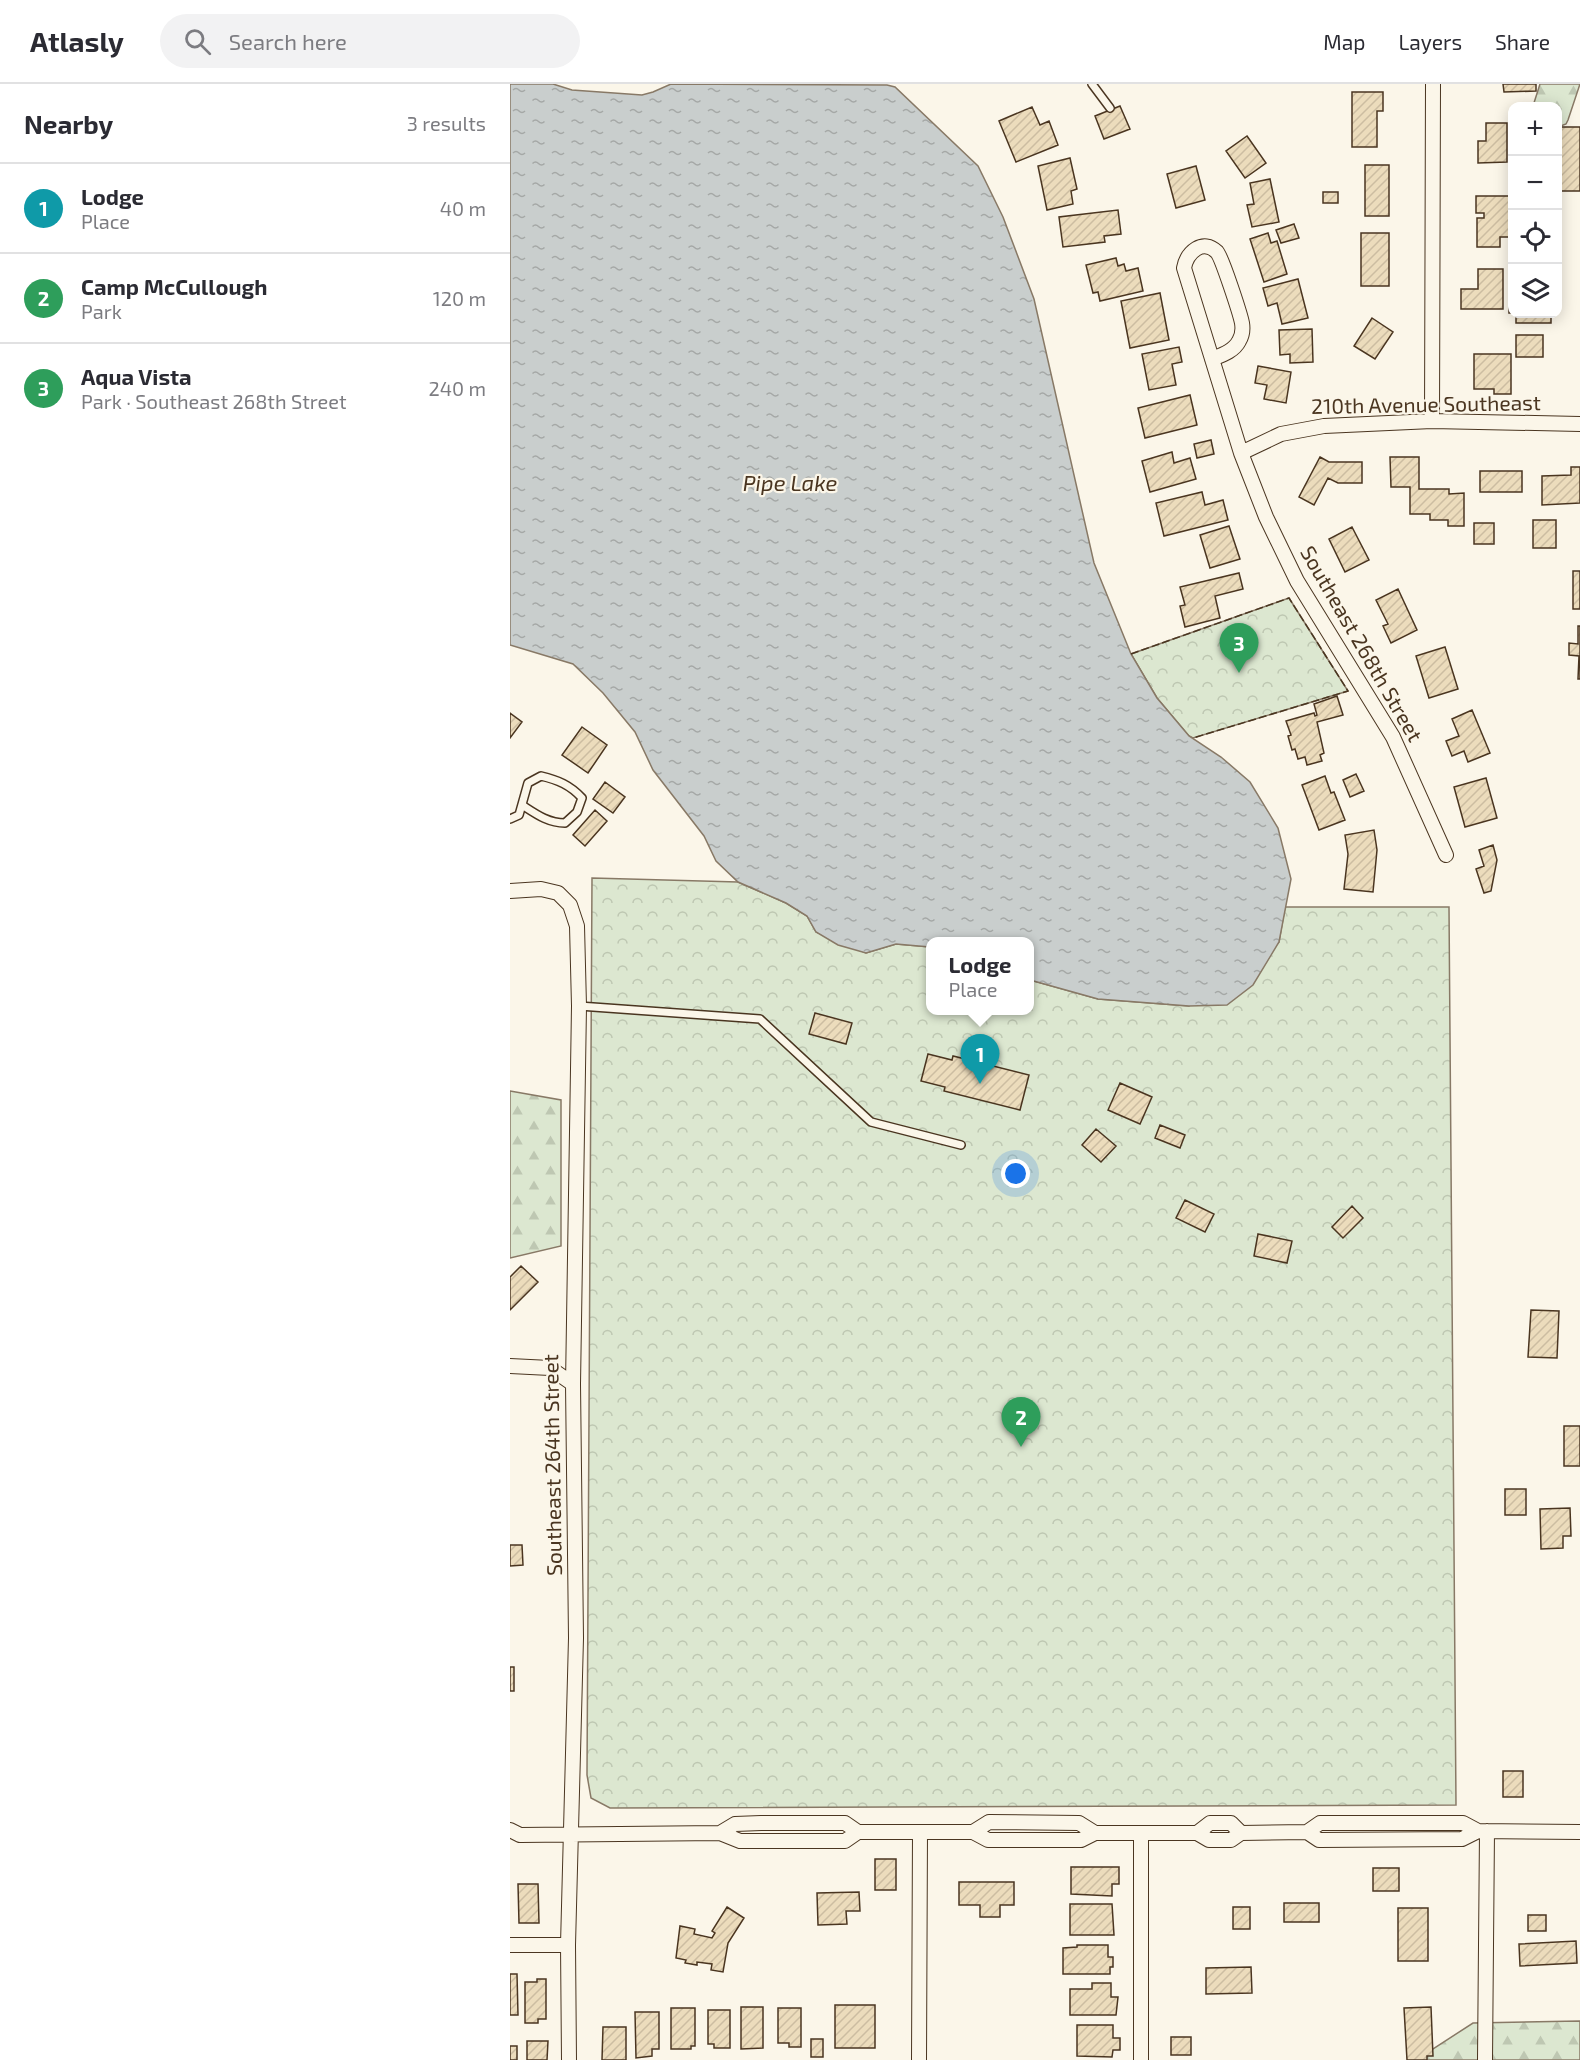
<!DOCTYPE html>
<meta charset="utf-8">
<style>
:root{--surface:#fff;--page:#f2f2f3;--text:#2b2b33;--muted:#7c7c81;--line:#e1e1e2;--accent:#0b8043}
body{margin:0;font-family:"Exo 2",sans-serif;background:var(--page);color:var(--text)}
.controls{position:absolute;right:18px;top:18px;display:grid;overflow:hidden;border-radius:12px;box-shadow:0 3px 15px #0003}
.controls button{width:54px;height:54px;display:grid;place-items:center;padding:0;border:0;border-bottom:2px solid var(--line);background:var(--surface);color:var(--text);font:30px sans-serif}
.you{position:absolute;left:506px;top:1090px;width:21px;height:21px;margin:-15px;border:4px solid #fff;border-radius:50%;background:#1a73e8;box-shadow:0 0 0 9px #1a73e833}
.badge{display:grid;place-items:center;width:39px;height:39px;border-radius:50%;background:var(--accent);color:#fff;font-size:20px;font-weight:700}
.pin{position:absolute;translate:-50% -50px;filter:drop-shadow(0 2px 3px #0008)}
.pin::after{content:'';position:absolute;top:32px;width:21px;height:18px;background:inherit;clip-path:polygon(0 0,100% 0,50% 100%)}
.popup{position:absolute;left:416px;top:853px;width:108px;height:78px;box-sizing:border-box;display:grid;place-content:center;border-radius:12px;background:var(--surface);filter:drop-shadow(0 2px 4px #0005);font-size:20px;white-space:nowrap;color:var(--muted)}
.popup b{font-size:22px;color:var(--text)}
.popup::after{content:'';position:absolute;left:50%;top:100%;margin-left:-12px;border:12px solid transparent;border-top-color:var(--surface)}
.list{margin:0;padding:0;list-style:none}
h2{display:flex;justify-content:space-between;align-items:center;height:78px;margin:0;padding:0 24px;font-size:26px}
h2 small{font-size:20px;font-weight:400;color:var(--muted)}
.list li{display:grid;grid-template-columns:39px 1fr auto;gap:18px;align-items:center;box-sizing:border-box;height:90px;padding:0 24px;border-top:2px solid var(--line)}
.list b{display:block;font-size:22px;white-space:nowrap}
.list p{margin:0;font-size:20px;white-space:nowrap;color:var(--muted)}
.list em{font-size:20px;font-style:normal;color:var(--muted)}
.icon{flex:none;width:33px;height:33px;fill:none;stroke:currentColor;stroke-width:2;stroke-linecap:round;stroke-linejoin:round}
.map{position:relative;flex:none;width:1070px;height:1976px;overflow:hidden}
header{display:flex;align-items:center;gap:36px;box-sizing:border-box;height:84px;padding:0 30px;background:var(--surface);border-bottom:2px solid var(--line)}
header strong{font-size:28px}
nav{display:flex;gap:33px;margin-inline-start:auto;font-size:21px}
.search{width:420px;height:54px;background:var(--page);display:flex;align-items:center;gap:15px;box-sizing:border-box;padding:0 21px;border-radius:33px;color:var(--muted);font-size:22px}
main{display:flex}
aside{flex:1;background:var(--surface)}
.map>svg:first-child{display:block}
</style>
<header>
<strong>Atlasly</strong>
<div class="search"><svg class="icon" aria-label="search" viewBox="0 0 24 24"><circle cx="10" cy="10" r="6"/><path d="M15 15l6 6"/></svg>Search here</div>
<nav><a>Map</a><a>Layers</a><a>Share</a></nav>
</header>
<main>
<aside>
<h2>Nearby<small>3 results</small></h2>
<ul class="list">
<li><span class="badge" style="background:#0f9aa8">1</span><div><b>Lodge</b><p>Place</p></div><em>40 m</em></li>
<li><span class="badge" style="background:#2e9e5b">2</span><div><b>Camp McCullough</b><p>Park</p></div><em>120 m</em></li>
<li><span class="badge" style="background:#2e9e5b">3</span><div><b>Aqua Vista</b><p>Park · Southeast 268th Street</p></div><em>240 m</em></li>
</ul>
</aside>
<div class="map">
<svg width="1070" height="1976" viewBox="0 0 1070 1976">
<defs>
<pattern id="forest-firs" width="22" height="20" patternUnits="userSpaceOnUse" patternTransform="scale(1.5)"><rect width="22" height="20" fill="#dce7d0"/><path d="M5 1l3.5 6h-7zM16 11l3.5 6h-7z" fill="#bec7b2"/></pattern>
<pattern id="park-crowns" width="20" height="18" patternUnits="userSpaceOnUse" patternTransform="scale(1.5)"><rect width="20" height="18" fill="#dce7d0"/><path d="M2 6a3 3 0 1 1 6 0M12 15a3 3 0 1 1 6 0" fill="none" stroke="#bec7b2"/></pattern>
<pattern id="water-ripples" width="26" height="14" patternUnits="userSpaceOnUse" patternTransform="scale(1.5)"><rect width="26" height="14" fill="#c9cecd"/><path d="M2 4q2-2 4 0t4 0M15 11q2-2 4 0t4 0" fill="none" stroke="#a5a8a6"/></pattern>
<pattern id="building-hatch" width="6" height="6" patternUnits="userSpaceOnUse" patternTransform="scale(1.5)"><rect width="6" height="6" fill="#ecdcbc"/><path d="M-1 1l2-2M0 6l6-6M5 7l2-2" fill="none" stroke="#ccbda1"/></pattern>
</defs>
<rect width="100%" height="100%" fill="#fbf6e9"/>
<path fill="url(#forest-firs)" stroke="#887966" stroke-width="1.5" d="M1030,0H1070L1058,36L1056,40L1048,43V55V22H1023Z
M0,1007L51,1016V1162L0,1174Z
M1070,1937V1976H906L963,1939Z"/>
<path fill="url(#park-crowns)" stroke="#887966" stroke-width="1.5" d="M779,514L838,607L683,654L679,652L647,614L621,570Z
M82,794L228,798L276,819L297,832L306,848L356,869L386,860L420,863V926H520V896L588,915L679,922L769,858L775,823H939L946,1721L100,1724L81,1714L77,1691Z"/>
<path fill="url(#water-ripples)" stroke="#887966" stroke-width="1.5" d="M0,0H43L62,6L132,11L143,8L161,0L377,1L385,3L468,82L493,133L524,215L584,479L621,570L647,614L679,652L711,673L740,698L768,744L781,795L769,858L743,901L717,921L679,922L588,915L520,896V858H420V863L386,860L356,869L328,861L306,848L297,832L276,819L228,798L206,777L194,752L143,686L125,648L93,609L63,580L0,561Z"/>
<path fill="url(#building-hatch)" stroke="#4a3520" stroke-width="1.5" d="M993,0H1026V7L994,8Z
M842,8H873V27H867V63H842Z
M610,22L620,45L594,55L585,32Z
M522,23L530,41L539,37L548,61L506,78L489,37Z
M976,39H997V78L968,79V57H976Z
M1050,43H1070V107H1050Z
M737,52L756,79L735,94L716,67Z
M560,74L567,105L561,107L563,120L537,126L528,82Z
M855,81H879V132H855Z
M686,82L695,116L666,124L657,90Z
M760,95L769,138L742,143L737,121L744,120L740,99Z
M813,108H828V119H813Z
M966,112H1002V153H990V163H967V134H974V129H966Z
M608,126L611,150L594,152L595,158L553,163L549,133Z
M784,140L789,154L771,159L766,146Z
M758,149L761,159L767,157L777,190L754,198L740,155Z
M851,149H879V202H851Z
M606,174L608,182L614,180L616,187L628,184L633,207L590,217L588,208L583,209L576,181Z
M968,185H993V225H951V205H968Z
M788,195L798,234L772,240L767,219L758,222L753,204Z
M650,209L659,256L620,264L611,217Z
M999,215H1002V229H999Z
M1006,230H1041V239H1006Z
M862,234L883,248L865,275L844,262Z
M802,245L803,278L780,279V270L770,271L769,246Z
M1006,251H1033V273H1006Z
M669,263L672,278L662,280L666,301L639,306L632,270Z
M964,270H1001V310H984V305H964Z
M748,282L781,288L776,319L754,315L757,301L745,299Z
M680,311L687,341L635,354L628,324Z
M701,356L704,370L687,374L684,360Z
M662,368L664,379L680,374L686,395L640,408L632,377Z
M810,373L819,378H852V399H828L818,394L804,421L789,413Z
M880,373H909V405H939V410L954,409V442H938V436H920V430H900V403H881Z
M1061,383H1070V419L1032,421V392L1061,391Z
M970,387H1012V408H970Z
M692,408L695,421L713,416L718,436L654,452L646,419Z
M1023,436H1046V464H1023Z
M964,439H984V460H964Z
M719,442L730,475L700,484L690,451Z
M842,443L859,476L835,488L819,455Z
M1063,487H1070V525H1063Z
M729,489L733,505L705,512L710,534L675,543L670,522L675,521L670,503Z
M888,505L907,546L881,559L873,542L878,540L866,516Z
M1068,542H1070V595H1068L1069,572L1059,571V559L1068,560Z
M935,563L948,605L919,614L906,572Z
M827,612L833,631L807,638L814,669L810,671L812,677L797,681L795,673L788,675L785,665L782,666L778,652L781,651L776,637L804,629L805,632L807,631L804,620Z
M962,626L980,669L958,678L954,667L942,672L936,657L949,652L942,635Z
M0,629L12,638L0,654Z
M72,643L97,661L78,689L52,671Z
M846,690L854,707L840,713L833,696Z
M815,692L821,709L824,708L835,736L809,746L792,701Z
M976,694L987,734L955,743L944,703Z
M95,698L115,713L103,729L83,715Z
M85,726L97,737L75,762L63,751Z
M864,746L867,766L863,808L834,805L838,770L835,751Z
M983,761L987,776L981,807L974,809L966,785L974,782L969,766Z
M305,929L342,939L336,960L299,950Z
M418,970L442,976L443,972L519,991L510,1026L434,1007L435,1003L411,997Z
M610,999L642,1013L630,1040L598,1026Z
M650,1041L675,1051L670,1064L645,1054Z
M586,1045L606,1062L591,1078L572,1061Z
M675,1116L704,1130L695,1148L666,1134Z
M842,1122L853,1134L833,1154L822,1143Z
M748,1150L782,1157L777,1179L744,1172Z
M11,1182L28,1198L0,1226V1193Z
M1021,1226L1049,1227L1047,1274L1018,1273Z
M1054,1342H1070V1382H1054Z
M995,1405H1016V1431H995Z
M1060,1424L1061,1452H1053V1464L1031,1465L1030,1425Z
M0,1461H12L13,1481L0,1482Z
M0,1583H4V1607H0Z
M993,1687H1013V1713H993Z
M365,1775H386V1806H365Z
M561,1783H609V1800H602V1812L561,1810Z
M863,1784H889V1807H863Z
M449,1798H504V1821H490V1833H470V1821H449Z
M8,1800H28L29,1839H9Z
M349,1808L350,1827H336L337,1840L308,1841L307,1809Z
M774,1819H809V1838H774Z
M560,1820H602L604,1851H560Z
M217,1823L234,1834L218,1859L213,1888L201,1886L202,1880L187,1878V1881L175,1879L176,1876L166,1874L170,1842L185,1845L184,1850L202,1854L205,1849L202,1847Z
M723,1823H740V1845H723Z
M888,1824H918V1877H888Z
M1018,1831H1036V1847H1018Z
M1066,1857L1067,1879L1010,1882L1009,1860Z
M567,1861H598V1873H603V1883H600V1890H553V1864L567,1863Z
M741,1883L742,1909L696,1910V1884Z
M0,1890H7L8,1931H0Z
M27,1895H36V1935H28V1939H15V1898H27Z
M582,1899H601V1913H608L606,1931H560V1905H582Z
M325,1921H365V1964H325Z
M231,1923H253V1964L231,1965Z
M921,1923L923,1972H917V1976H897L894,1924Z
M161,1924H185V1962H181V1965H161Z
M268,1924H291V1963H279V1959H268Z
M198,1926H220V1964H204V1960H198Z
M125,1928H149V1965H142V1972L126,1974Z
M567,1941H603V1954H610V1966H603L602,1973L567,1972Z
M93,1943H116V1976H92Z
M661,1953H681V1971H661Z
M301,1955H313V1973H301Z
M17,1957H38L37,1976H17Z
M0,1962H7V1976H0Z"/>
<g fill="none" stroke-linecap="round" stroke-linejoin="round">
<g stroke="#4a3520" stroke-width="10">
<path id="service" d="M582,0L600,24
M0,735L9,731L18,699L31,692C48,696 60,701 72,714L67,728L55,739C38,739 26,730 12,721
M69,922L250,935L361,1038L451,1061"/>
</g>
<g stroke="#4a3520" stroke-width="16">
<path id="minor" d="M702,275C712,271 724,267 729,257C732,252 733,245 732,239C730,229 712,174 707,168C693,154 677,168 674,184L731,369L756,433L787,497L883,653L936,771
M922,337L923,0
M731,369L771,350L814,342L922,337L1070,340
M0,807L31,805L48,809L60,821L67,842L69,922L63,1300L66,1554L58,1861L59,1976
M0,1282L40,1284L63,1300
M0,1746L10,1751L210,1749
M968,1747L953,1739H810L797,1748L809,1756L952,1755L968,1747L1070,1748
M348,1748L335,1739H251L225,1740L210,1749L230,1757H335L348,1748H463
M585,1749L569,1739L479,1738L463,1748L478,1756H571L585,1749H687
M631,1749V1976
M731,1749L721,1739H700L687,1749L699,1756H721L731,1749L797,1748
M0,1861H58
M409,1976L410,1748
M975,1976L977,1747"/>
</g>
<use href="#service" stroke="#fbf6e9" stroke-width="7"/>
<use href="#minor" stroke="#fbf6e9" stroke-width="14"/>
<path stroke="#4a3520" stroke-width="1.5" stroke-dasharray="8 3" stroke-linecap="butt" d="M621,570L779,514L838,607L683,654"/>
</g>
<g text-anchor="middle" stroke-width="4.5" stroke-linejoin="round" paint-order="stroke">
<g font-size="21" fill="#4a3520" stroke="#fbf6e9">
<text transform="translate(916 321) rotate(-1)" y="7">210th Avenue Southeast</text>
<text transform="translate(851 560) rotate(60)" y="7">Southeast 268th Street</text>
<text transform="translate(43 1381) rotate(-91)" y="7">Southeast 264th Street</text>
</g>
<g font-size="22" font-style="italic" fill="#4a3520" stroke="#fbf6e9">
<text x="280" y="407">Pipe Lake</text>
</g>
</g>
</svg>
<div class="controls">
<button>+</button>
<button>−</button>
<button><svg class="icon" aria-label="locate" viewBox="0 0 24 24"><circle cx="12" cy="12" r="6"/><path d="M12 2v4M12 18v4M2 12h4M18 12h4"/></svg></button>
<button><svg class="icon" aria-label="layers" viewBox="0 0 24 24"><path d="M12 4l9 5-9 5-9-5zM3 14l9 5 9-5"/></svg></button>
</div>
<div class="you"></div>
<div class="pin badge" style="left:470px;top:1000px;background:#0f9aa8">1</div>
<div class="popup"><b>Lodge</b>Place</div>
<div class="pin badge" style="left:511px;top:1363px;background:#2e9e5b">2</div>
<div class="pin badge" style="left:729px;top:589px;background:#2e9e5b">3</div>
</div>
</main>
